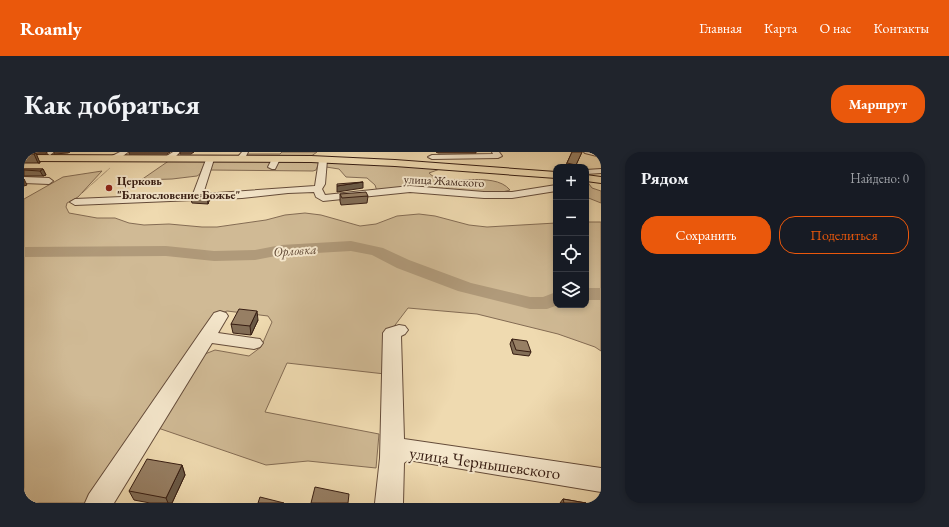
<!DOCTYPE html>
<html lang="ru">
<meta charset="utf-8">
<style>
:root{--surface:#171b24;--page:#20242c;--text:#f1f3f6;--muted:#9ea1a6;--line:#363941;--accent:#ea580c}
body{margin:0;font-family:"EB Garamond",serif;background:var(--page);color:var(--text)}
.controls{position:absolute;right:12px;top:12px;display:grid;overflow:hidden;border-radius:8px;box-shadow:0 2px 6px #0003}
.controls button{width:36px;height:36px;display:grid;place-items:center;padding:0;border:0;border-bottom:1px solid var(--line);background:var(--surface);color:var(--text);font:20px sans-serif}
.list{margin:0;padding:0;list-style:none}
h2{display:flex;justify-content:space-between;align-items:center;height:52px;margin:0;padding:0 16px;font-size:17px}
h2 small{font-size:13px;font-weight:400;color:var(--muted)}
.actions{display:flex;gap:8px;padding:12px 16px}
.actions a{flex:1;padding:9px 0;border:1px solid var(--accent);border-radius:16px;text-align:center;font-size:14px;color:var(--accent)}
.actions .main{background:var(--accent);color:#fff}
.icon{flex:none;width:22px;height:22px;fill:none;stroke:currentColor;stroke-width:2;stroke-linecap:round;stroke-linejoin:round}
.map{position:relative;flex:none;width:577px;height:351px;overflow:hidden;border-radius:16px}
header{display:flex;align-items:center;gap:24px;box-sizing:border-box;height:56px;padding:0 20px;background:var(--accent);color:#fff}
header strong{font-size:19px}
nav{display:flex;gap:22px;margin-inline-start:auto;font-size:14px}
.intro{display:flex;align-items:center;justify-content:space-between;box-sizing:border-box;height:96px;padding:0 24px}
h1{margin:0;font-size:28px}
.button{padding:10px 18px;border-radius:16px;background:var(--accent);color:#fff;font-size:14px;font-weight:700}
main{display:flex;gap:24px;padding:0 24px}
aside{flex:1;background:var(--surface);border-radius:16px;box-shadow:0 2px 6px #0003}
.map>svg:first-child{display:block}
</style>
<header>
<strong>Roamly</strong>
<nav><a>Главная</a><a>Карта</a><a>О нас</a><a>Контакты</a></nav>
</header>
<div class="intro"><h1>Как добраться</h1><a class="button">Маршрут</a></div>
<main>
<div class="map">
<svg width="577" height="351" viewBox="0 0 577 351">
<rect width="100%" height="100%" fill="#efdab0"/>
<filter id="stains"><feTurbulence type="fractalNoise" baseFrequency=".005" numOctaves="4"/><feColorMatrix values="0 0 0 0 .2 0 0 0 0 .09 0 0 0 0 .02 0 0 0 .5 -.17"/></filter>
<radialGradient id="worn" r=".72"><stop offset=".6" stop-color="#630" stop-opacity="0"/><stop offset="1" stop-color="#630" stop-opacity=".3"/></radialGradient>
<path fill="#d0ba95" stroke="#846c54" d="M258,0H293L286,5H222L224,2H256Z
M146,8H182L176,22L173,24L148,27L117,28Z
M188,8L295,10L292,18L289,19L185,18Z
M302,9L416,17L405,21C419,37 469,17 486,38C471,43 452,40 437,39C408,37 381,34 353,39L351,33L343,26L322,25L315,17L302,15Z
M78,19L54,45L43,51L42,55L45,61L73,66H91L105,71L120,73L145,72L178,75H193L242,68L261,63L281,61L297,63L336,74L352,72L373,64L395,62L411,64L445,73L463,75L532,71V153H562V70H577V199L571,195L534,182L453,162L384,156L365,181L361,222L263,211L241,260L355,282L352,316L284,309L242,313L134,276L181,202L191,198L225,204L237,195L248,170L244,164L203,159L188,165L68,351H0V47L39,25Z
M562,28L568,36L577,39V51L562,45Z"/>
<g fill="none" stroke-linecap="round" stroke-linejoin="round">
<path fill="#b09a7a" fill-rule="evenodd" d="M327,89L359,96L385,108L447,131L506,145H519L532,140V153H534L523,157H506L434,139L373,116L348,103L327,99L257,103L231,108L190,109L142,104L0,105V95L142,94L190,99L231,98L257,93Z
M562,136H577V148H562Z"/>
<g stroke="#654c3a" stroke-width="2">
<path id="minor" d="M23,0H30L26,3L24,2Z
M96,0H104L94,8H88V4Z
M149,0H156L147,9H141V5Z
M218,0H224L220,8H217L213,6Z
M468,0H475L478,4L474,6L408,7L404,5L408,3L469,2Z
M560,0L577,1V5L561,1Z
M183,5H186L190,7L179,42L291,34L295,8L299,6L303,8L301,32L298,37L301,43L386,34L460,40H488L532,33V39L488,46H460L386,40L299,49L292,45L290,40L264,41L218,46L51,53L46,50L51,47L169,42Z
M249,5H252L256,7L251,17H248L244,15Z
M577,17V21L562,22V18Z
M0,25L25,26L29,29L25,32L0,31Z
M196,159L202,161L204,164L194,181L236,187L239,191L236,195L230,197L188,191L90,351H61L65,342L176,181L190,161Z
M375,173L381,174L384,178L381,182L377,184L380,287L577,316V340L384,308L380,311L379,351H351L356,306L359,181L362,177Z"/>
</g>
<g stroke="#371d12" stroke-width="2">
<path id="major" d="M0,3L287,4L371,8L532,20V26L371,14L287,10L0,9Z
M562,23L577,25V31L562,29Z"/>
</g>
<path stroke="#371d12" stroke-width="1" stroke-dasharray="0.5 1" stroke-linecap="butt" d="M58,41L86,16"/>
<use href="#minor" fill="#f5e7cc" fill-rule="evenodd"/>
<use href="#major" fill="#efdab0" fill-rule="evenodd"/>
</g>
<path fill="#826d56" stroke="#371d12" d="M0,0H23L22,2H12L16,11H0Z
M30,0H46L44,1L30,2Z
M105,0H146L143,2H105Z
M156,0H170L167,2H156Z
M412,0H452V1H414Z
M548,0H558L551,15H541Z
M0,17H19L22,23L19,24H0Z
M184,42L185,49L184,52L168,51L166,44Z
M316,42L344,44L343,51L317,53L316,49Z
M234,168L227,183L209,181L207,172Z
M488,187L507,200L505,204L489,202L486,192Z
M158,313L161,323L148,351H126L110,348L105,339Z
M539,347L562,351H536Z"/>
<path fill="#6a5946" stroke="#371d12" d="M12,1L16,11H14L10,2Z
M19,17L22,23L19,24L16,19Z
M0,27L3,33L0,34Z
M339,30V36L313,40V34Z
M184,42L185,49L184,52L183,45Z
M233,159L234,168L227,183L226,174Z
M158,313L161,323L148,351H144L142,346Z"/>
<path fill="#977f64" stroke="#371d12" d="M548,0H558L552,13L543,11Z
M0,1H12L10,2H0Z
M0,17H19L16,19L0,18Z
M339,30L313,34V32Z
M342,40L344,44L318,46L316,42Z
M184,42L183,45L166,44Z
M215,157L233,159L226,174L207,172Z
M488,187L503,189L507,200L492,198Z
M123,307L158,313L142,346L105,339Z
M291,335L325,342L324,351H287Z
M236,345L260,351H234Z
M539,347L562,351H540Z"/>
<circle fill="#8f2418" stroke="#f5e7cc" stroke-width="1.5" cx="85" cy="36" r="4"/>
<g text-anchor="middle" stroke-width="4" stroke-linejoin="round" paint-order="stroke">
<g font-size="12" font-weight="bold" fill="#371d12" stroke="#f5e7cc" text-anchor="start">
<text x="93" y="33">Церковь<tspan x="93" dy="14">"Благословение Божье"</tspan></text>
</g>
<g font-size="12" fill="#371d12" stroke="#f5e7cc">
<text transform="translate(420 29) rotate(3)" y="4">улица Жамского</text>
</g>
<g font-size="13" font-style="italic" fill="#614936" stroke="#f5e7cc">
<text transform="translate(271 98) rotate(-4)" y="5">Орловка</text>
</g>
<g font-size="17" fill="#371d12" stroke="#f5e7cc">
<text transform="translate(461 311) rotate(8)" y="6">улица Чернышевского</text>
</g>
</g>
<rect width="100%" height="100%" filter="url(#stains)"/>
<rect width="100%" height="100%" fill="url(#worn)"/>
</svg>
<div class="controls">
<button>+</button>
<button>−</button>
<button><svg class="icon" aria-label="locate" viewBox="0 0 24 24"><circle cx="12" cy="12" r="6"/><path d="M12 2v4M12 18v4M2 12h4M18 12h4"/></svg></button>
<button><svg class="icon" aria-label="layers" viewBox="0 0 24 24"><path d="M12 4l9 5-9 5-9-5zM3 14l9 5 9-5"/></svg></button>
</div>
</div>
<aside>
<h2>Рядом<small>Найдено: 0</small></h2>
<ul class="list">
</ul>
<div class="actions"><a class="main">Сохранить</a><a>Поделиться</a></div>
</aside>
</main>
